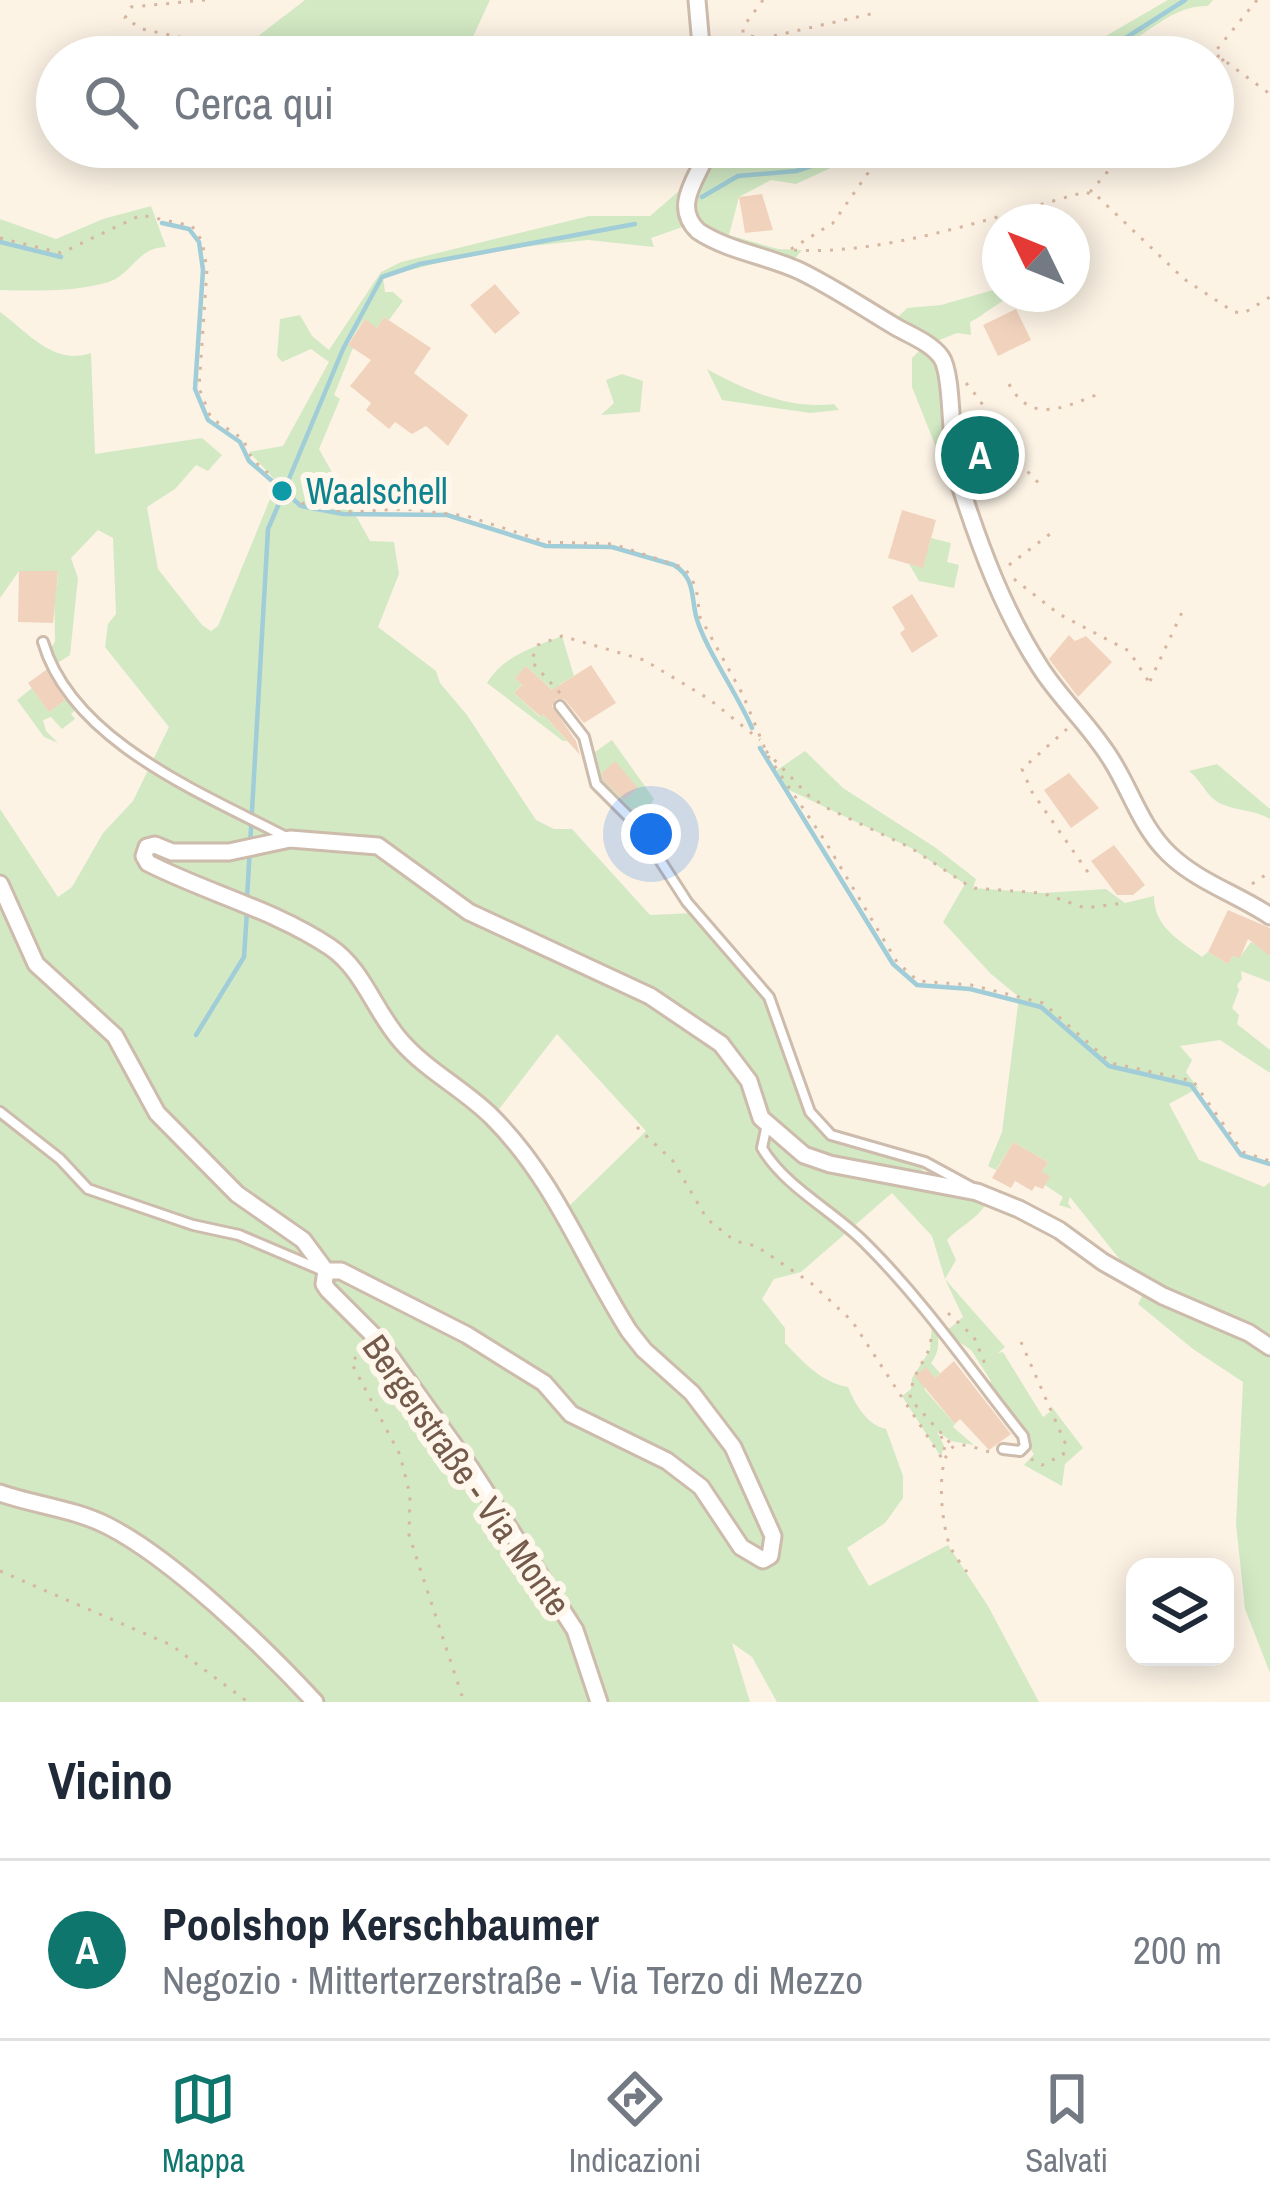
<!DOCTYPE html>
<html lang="it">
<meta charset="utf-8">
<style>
:root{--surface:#fff;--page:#f2f2f3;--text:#1f2937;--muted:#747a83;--line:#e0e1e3;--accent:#0f766e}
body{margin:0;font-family:"Archivo Narrow",sans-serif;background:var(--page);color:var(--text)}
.controls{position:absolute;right:36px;bottom:36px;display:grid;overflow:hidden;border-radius:24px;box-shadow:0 6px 30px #0003}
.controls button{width:108px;height:108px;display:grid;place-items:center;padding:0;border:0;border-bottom:3px solid var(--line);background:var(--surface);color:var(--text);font:60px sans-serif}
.compass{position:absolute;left:982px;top:204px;width:108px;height:108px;border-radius:50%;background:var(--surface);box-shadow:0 6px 30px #0003;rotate:313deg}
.you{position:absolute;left:651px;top:834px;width:42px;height:42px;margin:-30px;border:9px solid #fff;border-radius:50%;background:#1a73e8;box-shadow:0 0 0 18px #1a73e833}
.badge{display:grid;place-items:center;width:78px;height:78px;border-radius:50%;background:var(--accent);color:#fff;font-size:39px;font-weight:700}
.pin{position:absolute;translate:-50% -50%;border:6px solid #fff;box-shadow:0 3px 12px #0006}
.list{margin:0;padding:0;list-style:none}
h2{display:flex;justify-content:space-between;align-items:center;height:156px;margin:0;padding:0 48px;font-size:51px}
h2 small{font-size:39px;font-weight:400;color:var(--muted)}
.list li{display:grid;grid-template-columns:78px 1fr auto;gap:36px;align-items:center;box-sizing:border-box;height:180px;padding:0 48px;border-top:3px solid var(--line)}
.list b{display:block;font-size:45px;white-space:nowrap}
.list p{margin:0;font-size:39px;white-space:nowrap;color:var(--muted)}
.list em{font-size:39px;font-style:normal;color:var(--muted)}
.icon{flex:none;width:66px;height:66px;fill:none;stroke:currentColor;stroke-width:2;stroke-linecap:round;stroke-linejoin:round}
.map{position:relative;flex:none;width:1270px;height:1702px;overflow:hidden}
.search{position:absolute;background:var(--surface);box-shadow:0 6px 30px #0003;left:36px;right:36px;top:36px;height:132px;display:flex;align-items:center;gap:30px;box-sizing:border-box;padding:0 42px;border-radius:66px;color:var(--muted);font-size:45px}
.sheet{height:336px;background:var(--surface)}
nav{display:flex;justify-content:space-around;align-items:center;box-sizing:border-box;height:168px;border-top:3px solid var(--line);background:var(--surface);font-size:33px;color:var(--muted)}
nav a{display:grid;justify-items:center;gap:6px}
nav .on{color:var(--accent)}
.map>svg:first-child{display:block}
</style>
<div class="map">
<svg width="1270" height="1702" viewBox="0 0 1270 1702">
<rect width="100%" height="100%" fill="#fcf3e5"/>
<path fill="#d2e9c4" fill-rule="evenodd" d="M305,0H490L464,56L451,52L448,57H231Z
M1168,0H1213L1208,6C1160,5 1134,57 1085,57L1092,44Z
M719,147H774L797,165L848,147H904L882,156L850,159L796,184L771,180L739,197L729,235L778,249L802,250L788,267L691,224L651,238L654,247L588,240L485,251L383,277L385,292H393L403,301L389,320L384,317L377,328L364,320L348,344L353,348L334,395L340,399L319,449L370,541L394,542L399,574L378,627L436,671L440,683L467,715L536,820L554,829H572L650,915L694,913L764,992L811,1118L830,1136L924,1166L918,1183L987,1202C977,1220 961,1225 947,1240L956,1260L945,1279L1005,1347L998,1353L1003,1352L1043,1417L1051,1411V1406L1083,1448L1065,1464L1062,1486L1024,1465L1034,1454L1026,1443L1031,1439L1022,1427L1017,1429L984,1387L991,1381L971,1350L945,1332L963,1317L945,1279L932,1236L892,1193L801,1272L774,1279L762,1299L785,1328V1343C803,1362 821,1382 848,1387C855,1404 867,1425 886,1429L903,1476V1498L885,1523L847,1548L869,1586L948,1545L988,1606L1039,1702H777L752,1657L732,1643L750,1702H0V809L58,897L72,887L103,833L133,801L169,727L105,647L108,624L116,614L113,538L98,530L71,558L78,578L70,655L53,666L82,704L71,714L75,719L62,729L51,717L43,720L46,731L58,743L44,737L17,700L32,688L49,712L66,699L46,670L52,666L47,656L55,641L54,586H57L58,572L19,571L0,598V312C28,332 53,366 91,353L95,454L202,438L222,455L208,471L196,465L175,489L147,507L158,569L202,625L211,631L218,626L277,482L249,452L283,446L329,362L311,349L282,362L277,356L280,319L300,315L312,336L329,350L381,272L401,262L589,216H650L694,178ZM557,1034L646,1131L565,1210L493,1117Z
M151,206L166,247C138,247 132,274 109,282C74,292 36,291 0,290V219L56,239L103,219Z
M1000,288V294L1012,296C995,304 986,314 970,322L971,335L957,333L927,345L936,351L965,498L957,500L912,387V358L925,345L891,324L907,308L941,305Z
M707,369C745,390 790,410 834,404L839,410L810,413L722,400Z
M622,374L643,381L640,412L601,415L614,403L606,380Z
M931,538L951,543L947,562L959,565L954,588L919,581L909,564L923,567Z
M562,636L574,676L559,685L560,697L526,666L515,678L522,685L514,693L540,717L543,714L567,741H563L487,683C503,656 534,647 562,636Z
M612,740L654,799L640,823L597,781L588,757Z
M805,751L843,788L936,848L976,879L973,888L1042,893L1106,889L1125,903L1154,896C1154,927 1179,940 1202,957L1208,952L1228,964L1233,956L1240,957L1251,942L1270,953V982L1241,971L1242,979L1237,985L1239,990L1232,1008L1239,1015L1237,1024L1270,1050V1073L1220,1040L1180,1046L1192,1060L1186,1072L1198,1088L1169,1104L1199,1160L1264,1187L1270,1182V1673L1245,1609L1236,1524L1243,1382L1193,1349L1138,1304L1145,1291L1070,1197L1068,1203L1072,1209L1059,1205L1063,1197L1045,1185L1042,1172L1048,1162L1013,1142L996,1170L988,1166L1002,1132L1019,997L991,974L943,922L965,884L911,848L787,789L777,770Z
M1217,764L1270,809V819C1254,810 1240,811 1224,805C1207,799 1202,781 1189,771Z
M932,1324C941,1334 940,1352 931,1363L940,1373L924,1389L955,1424L953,1427L974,1445L951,1441L937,1431L944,1446L941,1457L902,1396L911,1389L912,1378L930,1350Z"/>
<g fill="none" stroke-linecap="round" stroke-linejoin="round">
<path stroke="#a0cdd7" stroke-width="4.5" d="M1085,57L1113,46L1185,0
M702,197L738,176L796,171L869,147
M162,223L189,229L199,242L203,270L195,389L208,420L240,442L249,461L301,506L343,514L447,515L546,546L612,547L674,565C695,578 691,595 696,616C703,645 738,695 752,728
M0,242L61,257
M286,486L343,349L382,277L420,264L635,224
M760,748L893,964L917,985L970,989L1041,1007L1109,1066L1191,1085L1241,1155L1270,1164
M247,899L268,529L281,499
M196,1035L244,957L247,911"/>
</g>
<path fill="#f1d3bd" d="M762,194L773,230L745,233L739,197Z
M495,284L520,313L495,334L470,305Z
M1016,309L1031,340L998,356L983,325Z
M384,317L431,348L414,373L468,415L448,446L426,426L412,434L395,422L389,429L366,410L371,403L350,386L371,360L348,345L365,319L377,328Z
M990,417L1007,469L971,481L964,433L971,431L969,424Z
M902,510L936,520L923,568L888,558Z
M19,571H58L53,623L18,622Z
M912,594L938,636L912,653L900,633L905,629L892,607Z
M1069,635L1075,641L1086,636L1112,662L1078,697L1049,659Z
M591,665L616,703L584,723L564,699H556L552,706L576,741L580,755L543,714L541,717L514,693L522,685L515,678L526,666L552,690Z
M46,670L65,700L49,712L28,683Z
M615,761L638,788L624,800L603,780L602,773Z
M1069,773L1099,808L1071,828L1044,790Z
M1114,845L1145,885L1133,895H1117L1091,861Z
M1228,910L1270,928V956L1248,939L1240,958L1233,956L1228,964L1208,952Z
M1013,1142L1048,1162L1042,1172L1050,1176L1043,1189L1035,1186L1032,1191L1015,1181L1011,1188L992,1178Z
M954,1361L1011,1434L989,1450L960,1419L955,1424L915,1376L926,1367L935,1378Z"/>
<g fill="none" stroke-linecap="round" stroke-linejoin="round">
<g stroke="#cdbbac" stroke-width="14">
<path id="service" d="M43,642C72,742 204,794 288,838
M560,706L584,737L596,784L638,826L687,902L769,997L810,1112L831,1135L925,1162L971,1187
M0,1112L60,1159L88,1189L193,1225L239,1235L319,1269
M767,1124L762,1148C785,1187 832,1210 864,1242C923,1300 972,1372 1023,1436L1025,1446L1020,1451L1003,1449"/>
</g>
<g stroke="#cdbbac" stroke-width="21">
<path id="minor" d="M697,0L702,57
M709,147C701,175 670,204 698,231C728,251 768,256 800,271C833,287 864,308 896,327C910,335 931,343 941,357C954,375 949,451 959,482C980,547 1003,610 1040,667C1061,700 1091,726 1112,761C1132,793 1141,827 1169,854C1198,882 1237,894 1270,916
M0,884L36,964L115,1036L157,1113L237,1194L303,1240L326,1271L324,1284L328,1290L379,1341L471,1469L575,1630L599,1702
M326,1271H341L467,1335L544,1383L571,1414L667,1461L701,1487L741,1547L763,1560L770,1556L773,1536L733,1447L692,1393L644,1350L629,1331C582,1257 555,1180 492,1117C464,1089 427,1071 401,1041C375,1012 363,969 330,947C275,910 207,893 148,863L144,856L147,847L155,845L172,852H229L290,839L378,846L469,912L650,996L721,1044L749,1081L761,1118L804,1155L830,1164L977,1192L1019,1209L1059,1230L1103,1262L1163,1296L1249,1333L1270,1347
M0,1493C34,1505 75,1509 108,1526C173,1559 264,1647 315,1702"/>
</g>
<path stroke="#d6b6a0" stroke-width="3" stroke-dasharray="3 9" stroke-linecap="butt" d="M205,0L131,7L125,18L142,29L221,46
M763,0L743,27V33L760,39L875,13
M1257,0L1214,53L1270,94
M1213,69L1224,59
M1090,192L1129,147
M1038,207L1044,214L1063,222
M1072,230L1080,262
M0,238L61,253L141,215L192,226L202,241L207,269L199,388L211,418L243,439L252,459L302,503L345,512L404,509L467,516L546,542L613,544L685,568L696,587L700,617L743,695L768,756L825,841L897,962L918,981L971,985L1043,1003L1111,1063L1193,1081L1243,1152L1270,1161
M791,249L833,223L875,163
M794,250C884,256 997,216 1085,192L1097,196L1184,279L1234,312L1244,313L1270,297
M966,383C995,416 1009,457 1042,486
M1009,384C1030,424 1063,408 1096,395
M1009,565L1050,534
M1014,579L1059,614L1129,651L1149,682
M1150,681L1184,608
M560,693L531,661L538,645L562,636L644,660L709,699L760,740
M1067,729L1022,769L1032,792L1092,878
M766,751L808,795L827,808L911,848L972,888L1042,893L1085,908L1124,903
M1252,884L1270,872
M637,1127L673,1161L707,1219L735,1241L756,1246L811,1283L852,1321L943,1460
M948,1313L974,1337L985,1364
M931,1339C929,1361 912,1368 910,1399L952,1445
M1021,1342L1066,1445L1063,1455L1042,1465L1031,1459
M365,1349L351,1362L400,1455L410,1495L409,1535L464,1702
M941,1436L945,1445L943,1455
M0,1571L171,1645L248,1702
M967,1572C962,1565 955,1557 951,1548C942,1531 934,1459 953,1447C962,1441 980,1450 990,1452"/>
<use href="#service" stroke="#fff" stroke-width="8"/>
<use href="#minor" stroke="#fff" stroke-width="15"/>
</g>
<circle fill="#0f9aa8" stroke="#fff7eb" stroke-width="4.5" cx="282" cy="491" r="12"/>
<g text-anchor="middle" stroke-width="12" stroke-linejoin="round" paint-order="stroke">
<g font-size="36" fill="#0d838f" stroke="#fff7eb" text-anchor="start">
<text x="306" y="504">Waalschell</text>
</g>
<g font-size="36" fill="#745a4b" stroke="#fff7eb">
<text transform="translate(467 1475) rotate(55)" y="13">Bergerstraße - Via Monte</text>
</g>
</g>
</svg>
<div class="controls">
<button><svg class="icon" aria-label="layers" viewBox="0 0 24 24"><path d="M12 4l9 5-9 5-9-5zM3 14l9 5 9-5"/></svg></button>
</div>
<svg class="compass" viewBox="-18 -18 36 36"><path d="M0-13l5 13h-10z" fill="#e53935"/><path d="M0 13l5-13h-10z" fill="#747a83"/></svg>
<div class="you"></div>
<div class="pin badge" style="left:980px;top:455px">A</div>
<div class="search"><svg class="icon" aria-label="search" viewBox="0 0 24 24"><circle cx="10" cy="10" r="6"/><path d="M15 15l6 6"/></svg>Cerca qui</div>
</div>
<section class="sheet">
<h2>Vicino<small></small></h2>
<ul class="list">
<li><span class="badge">A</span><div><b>Poolshop Kerschbaumer</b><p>Negozio · Mitterterzerstraße - Via Terzo di Mezzo</p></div><em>200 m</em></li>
</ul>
</section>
<nav>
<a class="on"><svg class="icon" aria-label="map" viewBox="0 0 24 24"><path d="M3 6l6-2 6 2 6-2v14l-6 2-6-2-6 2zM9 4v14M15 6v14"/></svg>Mappa</a>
<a><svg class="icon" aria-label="directions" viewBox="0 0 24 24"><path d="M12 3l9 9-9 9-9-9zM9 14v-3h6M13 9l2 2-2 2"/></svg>Indicazioni</a>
<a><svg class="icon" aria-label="saved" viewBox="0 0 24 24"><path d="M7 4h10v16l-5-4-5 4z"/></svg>Salvati</a>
</nav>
